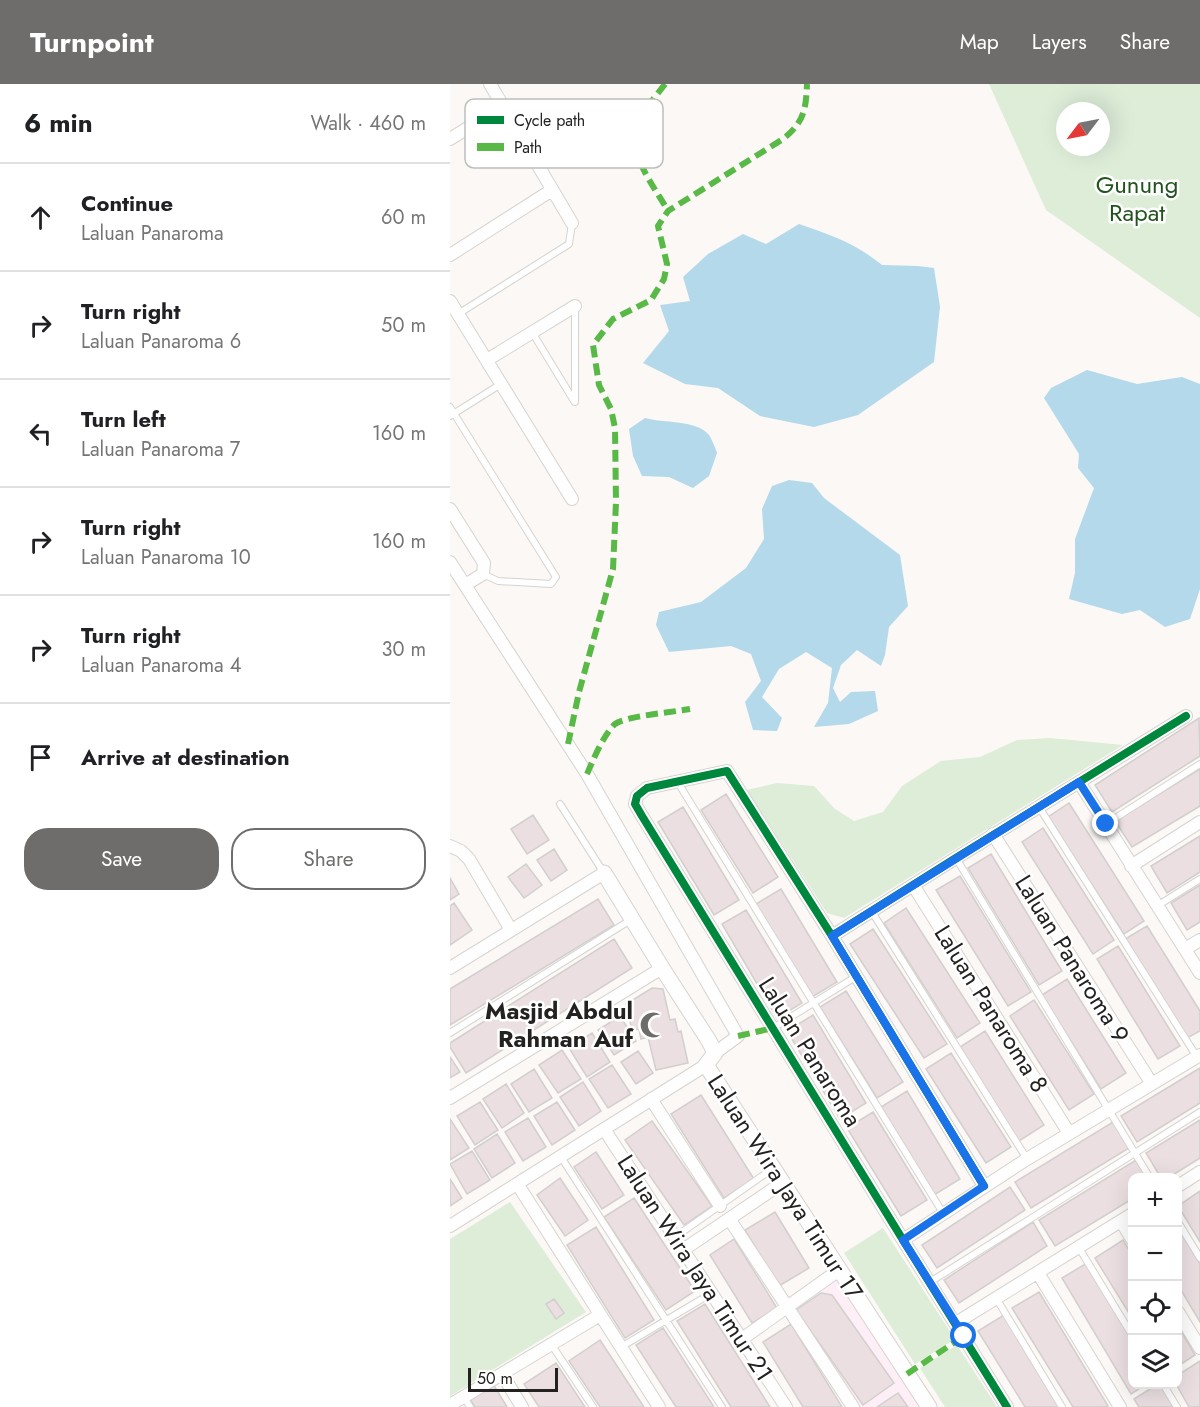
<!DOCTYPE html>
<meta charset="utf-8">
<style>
:root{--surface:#fff;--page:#f6f6f6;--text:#202124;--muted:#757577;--line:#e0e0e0;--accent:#6f6d6b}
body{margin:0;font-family:Jost,sans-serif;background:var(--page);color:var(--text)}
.controls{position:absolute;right:18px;bottom:18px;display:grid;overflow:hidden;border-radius:12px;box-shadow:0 6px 24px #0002}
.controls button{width:54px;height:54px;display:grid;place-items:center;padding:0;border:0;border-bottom:2px solid var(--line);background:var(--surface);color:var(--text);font:30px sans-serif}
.compass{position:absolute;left:606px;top:18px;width:54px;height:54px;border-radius:50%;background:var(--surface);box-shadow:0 6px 24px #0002;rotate:238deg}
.scale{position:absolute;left:18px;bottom:15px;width:90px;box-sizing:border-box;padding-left:6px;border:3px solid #242220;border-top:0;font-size:16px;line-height:21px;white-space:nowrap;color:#242220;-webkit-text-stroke:4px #fff;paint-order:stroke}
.stop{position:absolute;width:18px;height:18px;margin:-14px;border:4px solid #1a73e8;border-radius:50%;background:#fff}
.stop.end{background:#1a73e8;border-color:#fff;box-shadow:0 2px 6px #0008}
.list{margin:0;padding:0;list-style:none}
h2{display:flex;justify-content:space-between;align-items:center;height:78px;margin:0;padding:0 24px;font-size:26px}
h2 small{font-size:20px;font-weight:400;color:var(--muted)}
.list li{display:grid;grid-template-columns:39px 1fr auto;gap:18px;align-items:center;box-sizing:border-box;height:108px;padding:0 24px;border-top:2px solid var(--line)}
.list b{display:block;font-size:22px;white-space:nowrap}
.list p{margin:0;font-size:20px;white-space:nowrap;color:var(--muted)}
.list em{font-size:20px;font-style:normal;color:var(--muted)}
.actions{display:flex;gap:12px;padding:18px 24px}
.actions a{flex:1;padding:14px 0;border:2px solid var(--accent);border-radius:24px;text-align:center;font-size:21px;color:var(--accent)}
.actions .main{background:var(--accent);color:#fff}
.icon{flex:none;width:33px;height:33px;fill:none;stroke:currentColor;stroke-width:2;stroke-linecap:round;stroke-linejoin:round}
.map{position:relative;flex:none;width:750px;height:1323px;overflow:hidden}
header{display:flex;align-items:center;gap:36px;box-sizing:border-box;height:84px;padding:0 30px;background:var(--accent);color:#fff}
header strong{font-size:28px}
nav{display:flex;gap:33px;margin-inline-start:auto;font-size:21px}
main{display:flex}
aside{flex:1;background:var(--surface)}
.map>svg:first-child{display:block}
</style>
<header>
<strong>Turnpoint</strong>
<nav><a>Map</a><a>Layers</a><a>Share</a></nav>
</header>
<main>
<aside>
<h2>6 min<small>Walk · 460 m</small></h2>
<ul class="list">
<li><svg class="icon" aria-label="ahead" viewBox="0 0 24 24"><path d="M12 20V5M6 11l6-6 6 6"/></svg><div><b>Continue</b><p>Laluan Panaroma</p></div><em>60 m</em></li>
<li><svg class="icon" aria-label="right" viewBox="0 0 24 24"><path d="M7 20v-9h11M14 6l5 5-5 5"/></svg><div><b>Turn right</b><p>Laluan Panaroma 6</p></div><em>50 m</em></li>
<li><svg class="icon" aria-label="left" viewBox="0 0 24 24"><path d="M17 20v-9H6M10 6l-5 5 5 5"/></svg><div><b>Turn left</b><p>Laluan Panaroma 7</p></div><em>160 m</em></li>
<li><svg class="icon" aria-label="right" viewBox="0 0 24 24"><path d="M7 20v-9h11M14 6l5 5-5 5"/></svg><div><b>Turn right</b><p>Laluan Panaroma 10</p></div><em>160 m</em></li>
<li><svg class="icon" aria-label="right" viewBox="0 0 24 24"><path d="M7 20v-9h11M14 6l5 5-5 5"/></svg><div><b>Turn right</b><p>Laluan Panaroma 4</p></div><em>30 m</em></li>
<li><svg class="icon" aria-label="arrive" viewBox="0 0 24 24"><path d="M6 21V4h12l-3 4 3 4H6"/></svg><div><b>Arrive at destination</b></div></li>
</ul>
<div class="actions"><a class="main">Save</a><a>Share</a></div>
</aside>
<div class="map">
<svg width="750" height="1323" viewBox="0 0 750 1323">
<rect width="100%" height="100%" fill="#fbf8f5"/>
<path fill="#fdeff5" d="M391,1186L479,1323H401L337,1224Z"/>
<path fill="#ddedd8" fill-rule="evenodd" d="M539,0H750V234L596,126ZM615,27H651V63H615Z
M600,654L673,661L394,834L377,829L297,706L327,699L364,702L385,725L404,737L433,728L452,702L491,677L530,673L567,656Z
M60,1118L136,1228L0,1312V1155Z
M433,1144L505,1255L465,1280L394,1169Z
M507,1261L547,1323H495L470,1284Z"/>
<path fill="#b3d9eb" d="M349,140C381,151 405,159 432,181L468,182L484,184L490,223L484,278L408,331L364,343L310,332L268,304L235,300L193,279L219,247L210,221L240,217L233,193L258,170L293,150L316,160Z
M637,286L687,300L732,293L750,300V505L740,535L715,543L690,526L672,530L619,515L625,489V455L644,404L628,384L629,370L594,314L601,304Z
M195,334C212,339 248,336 259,351C262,356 265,363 267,369L259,392L243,404L219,393L192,392L183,372L179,345Z
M339,396L362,399L374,414L450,471L458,522L439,543L435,571L431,582L407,566L391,581L383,604L390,618L401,608L425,607L428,627L399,640L364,643L378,619L382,584L356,568L329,585L312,613L332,634L327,647L303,646L295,618L311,597L301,570L281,562L219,568L206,541L209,528L251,518L296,484L314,455L312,425L322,402Z"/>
<path fill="#ebdfe2" stroke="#d2cfce" stroke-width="1.5" d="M749,634L750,672L662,728L645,701Z
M750,685V722L682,763L665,737Z
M276,710L328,793L303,809L251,726Z
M619,719L694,837L674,850L598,733Z
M233,723L289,816L264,831L208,738Z
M83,731L99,756L77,770L61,745Z
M593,744L664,856L643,870L572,758Z
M750,752V788L717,809L701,782Z
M104,765L117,786L101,797L87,776Z
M541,770L612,887L589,901L518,784Z
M76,780L92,801L74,814L58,793Z
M510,792L581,908L558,922L486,806Z
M0,794L9,810L0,816Z
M750,801V838L737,846L721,819Z
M331,805L387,898L362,913L306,820Z
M148,815L164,841L0,941V905Z
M4,819L22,846L0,861V822Z
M456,824L530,939L507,954L434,839Z
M296,826L352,919L327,934L272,840Z
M697,842L750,927V947L737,954L675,855Z
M423,845L497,960L474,974L400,860Z
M164,855L182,884L16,989L0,963V959Z
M668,862L730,962L708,975L647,875Z
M617,895L676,989L651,1005L592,911Z
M202,904L213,905L220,936L225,935L228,948L231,947L238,979L206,986L198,953L191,955L189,945L182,946L176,920Z
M396,907L453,998L427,1014L370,923Z
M584,916L644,1010L619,1026L560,932Z
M363,931L416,1019L390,1035L337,947Z
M170,932L186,957L164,971L148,946Z
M535,947L594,1041L569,1057L510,963Z
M142,949L160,978L137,993L119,964Z
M112,966L131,995L108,1009L89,981Z
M188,967L203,989L186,1000L171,978Z
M501,969L561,1063L536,1079L476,985Z
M0,973L10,988L0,994Z
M162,981L181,1010L158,1024L139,995Z
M750,984V1019L687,1058L671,1032Z
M84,985L102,1014L79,1028L61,1000Z
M133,998L151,1027L129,1042L110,1013Z
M56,1000L74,1029L52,1044L33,1015Z
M457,1007L510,1095L484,1111L431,1023Z
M251,1011L304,1095L274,1114L221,1030Z
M30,1018L48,1046L25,1061L7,1032Z
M107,1018L125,1046L102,1061L84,1032Z
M423,1028L477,1116L451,1132L397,1044Z
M78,1034L96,1063L73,1077L55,1048Z
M0,1035L19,1064L0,1076Z
M750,1036V1074L718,1094H711L696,1069Z
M202,1037L262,1122L234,1141L175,1056Z
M663,1038L679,1064L581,1124L565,1098Z
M47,1050L65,1079L42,1094L24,1065Z
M22,1067L40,1096L17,1110L0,1080Z
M146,1068L174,1111L152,1125L124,1083Z
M686,1076L697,1094H682V1115L605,1162L589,1136Z
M110,1094L138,1136L115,1152L87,1111Z
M0,1095L12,1114L0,1122Z
M560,1103L575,1126L487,1184L472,1161Z
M750,1107V1158L728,1122Z
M184,1114L245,1207L216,1226L154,1133Z
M325,1128L359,1184L329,1202L295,1146Z
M583,1138L597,1162L509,1219L494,1196Z
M146,1143L204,1236L175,1254L117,1161Z
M728,1144L750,1180V1238L728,1201Z
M284,1155L327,1224L302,1239L260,1171Z
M673,1156L682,1171V1234L645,1174Z
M637,1179L682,1255V1300H697L681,1310L612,1194Z
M589,1208L658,1322L656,1323H623L562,1224Z
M371,1209L382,1211L444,1299L413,1321L346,1226Z
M104,1215L114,1229L106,1235L96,1220Z
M255,1220L320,1323H281L227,1237Z
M554,1231L611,1323H575L528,1247Z
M341,1240L392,1323H353L313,1258Z
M728,1242L745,1271L728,1282Z
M213,1244L264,1323H226L186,1261Z
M150,1256L194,1323H150L119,1277Z
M750,1277V1323H739L726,1300H728V1291Z
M106,1279L135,1323H89L74,1300Z
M43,1300L57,1323H25L20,1315Z
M708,1300H711L725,1323H689L684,1315Z
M448,1309L458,1323H427Z"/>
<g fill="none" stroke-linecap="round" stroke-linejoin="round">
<g stroke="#d6d4d1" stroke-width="8">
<path id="service" d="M125,223V318
M8,230L119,160L122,139
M82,248L124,317
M0,323L106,493L101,500L48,497L33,490
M0,332L51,300
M227,697L493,1129
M110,720L154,789
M589,723L747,973
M656,740L750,680
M506,774L700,1094
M707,822L750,795
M422,828L577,1075
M323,944L407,892
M0,949L182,835
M111,1073L272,1323
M728,1138L750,1174
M225,1153L322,1085
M629,1164L682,1251
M480,1198L750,1028
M546,1214L612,1323
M101,1260L143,1323
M171,1263L262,1209
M713,1300L727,1323
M14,1313L20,1323"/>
</g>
<g stroke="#d6d4d1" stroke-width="14">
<path id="minor" d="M40,0L122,139
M0,55L53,22
M0,171L102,106
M0,217L122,415
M37,276L125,222
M0,425L34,479L33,490L15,501
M0,478L137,690L288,952L265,969
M629,698L750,889
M543,750L702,1000
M0,762L11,767L19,775L61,846
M681,782L750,738
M463,801L619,1049
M382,852L506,774L736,632
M735,865L750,856
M0,884L154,789
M0,1014L212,884
M201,1015L270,1122
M154,1045L336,1323
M68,1101L209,1323
M534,1102L382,852L277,687L197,704L187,712L185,720L192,732L453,1156L557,1323
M728,1102L750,1088
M280,1136L403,1323
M671,1137L682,1155
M0,1142L256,981
M453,1156L577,1075L750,971
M233,1166L332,1099
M588,1189L670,1323
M728,1228L750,1264
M506,1239L682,1130
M292,1255L389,1186
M52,1290L72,1323
M0,1321L150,1231"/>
</g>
<g stroke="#d6d4d1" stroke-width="17">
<path id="tertiary" d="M154,789L212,884L259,957L265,969L256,981L479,1323"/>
</g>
<use href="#service" stroke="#fefefe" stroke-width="6"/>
<use href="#minor" stroke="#fefefe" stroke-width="12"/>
<use href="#tertiary" stroke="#fefefe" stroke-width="15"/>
<path stroke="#58b947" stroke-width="6" stroke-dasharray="12 6" stroke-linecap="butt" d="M215,0C205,14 186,33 184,51C182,75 207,107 218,127
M118,660L129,608L163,485L166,418L165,344L161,325L149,301L143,261L163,235L201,216L214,195L217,180L208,142L218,127L333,55C354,38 356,26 357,0
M137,690C143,676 154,650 165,640C176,632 224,628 240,625
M288,952L323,944
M457,1290L514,1252"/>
<g stroke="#fff" stroke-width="11">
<path id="cycleway" d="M382,852L506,774L736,632
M534,1102L382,852L277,687L197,704L187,712L185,720L192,732L453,1156L557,1323"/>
</g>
<use href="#cycleway" stroke="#00873e" stroke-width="8"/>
</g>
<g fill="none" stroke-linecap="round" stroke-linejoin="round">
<path stroke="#1a73e8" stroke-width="8" d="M514,1252L453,1156L534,1102L382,852L629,698L656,740"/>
</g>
<defs>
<g id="mosque-bare" transform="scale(2.07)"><path d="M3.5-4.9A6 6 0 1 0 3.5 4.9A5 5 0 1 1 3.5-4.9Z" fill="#6f6d6b" stroke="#fff" stroke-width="2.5" paint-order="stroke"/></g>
</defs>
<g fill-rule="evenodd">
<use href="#mosque-bare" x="203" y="941"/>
</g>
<g text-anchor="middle" stroke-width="5" stroke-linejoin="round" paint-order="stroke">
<g font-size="24" fill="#22531d" stroke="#fff">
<text x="687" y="109">Gunung<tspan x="687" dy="28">Rapat</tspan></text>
</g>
<g font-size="24" fill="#242220" stroke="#fff">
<text transform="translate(622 875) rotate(58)" y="8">Laluan Panaroma 9</text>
<text transform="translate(541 925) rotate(58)" y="8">Laluan Panaroma 8</text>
<text transform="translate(360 968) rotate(58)" y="8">Laluan Panaroma</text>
<text transform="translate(335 1103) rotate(57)" y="8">Laluan Wira Jaya Timur 17</text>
<text transform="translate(245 1184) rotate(57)" y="8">Laluan Wira Jaya Timur 21</text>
</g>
<g font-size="24" font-weight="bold" fill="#242220" stroke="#fff" text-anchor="end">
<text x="183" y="935">Masjid Abdul<tspan x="183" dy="28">Rahman Auf</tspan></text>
</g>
</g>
<rect x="15" y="15" width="198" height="69" rx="9" fill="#fff" stroke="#bdbdbc" stroke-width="1.5"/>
<rect x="27" y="32" width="27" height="8" fill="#00873e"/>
<rect x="27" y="59" width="27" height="8" fill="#58b947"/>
<g font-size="16" fill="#242220">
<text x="64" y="42">Cycle path</text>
<text x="64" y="69">Path</text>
</g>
</svg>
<div class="controls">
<button>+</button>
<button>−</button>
<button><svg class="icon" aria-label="locate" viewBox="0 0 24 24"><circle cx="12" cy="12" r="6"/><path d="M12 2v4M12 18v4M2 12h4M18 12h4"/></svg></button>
<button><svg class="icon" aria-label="layers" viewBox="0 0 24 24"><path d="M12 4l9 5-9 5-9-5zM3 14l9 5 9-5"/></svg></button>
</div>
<svg class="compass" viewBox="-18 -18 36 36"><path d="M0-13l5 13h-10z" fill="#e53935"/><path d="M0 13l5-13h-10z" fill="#757577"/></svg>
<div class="scale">50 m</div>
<div class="stop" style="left:514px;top:1252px"></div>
<div class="stop end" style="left:656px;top:740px"></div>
</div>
</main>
